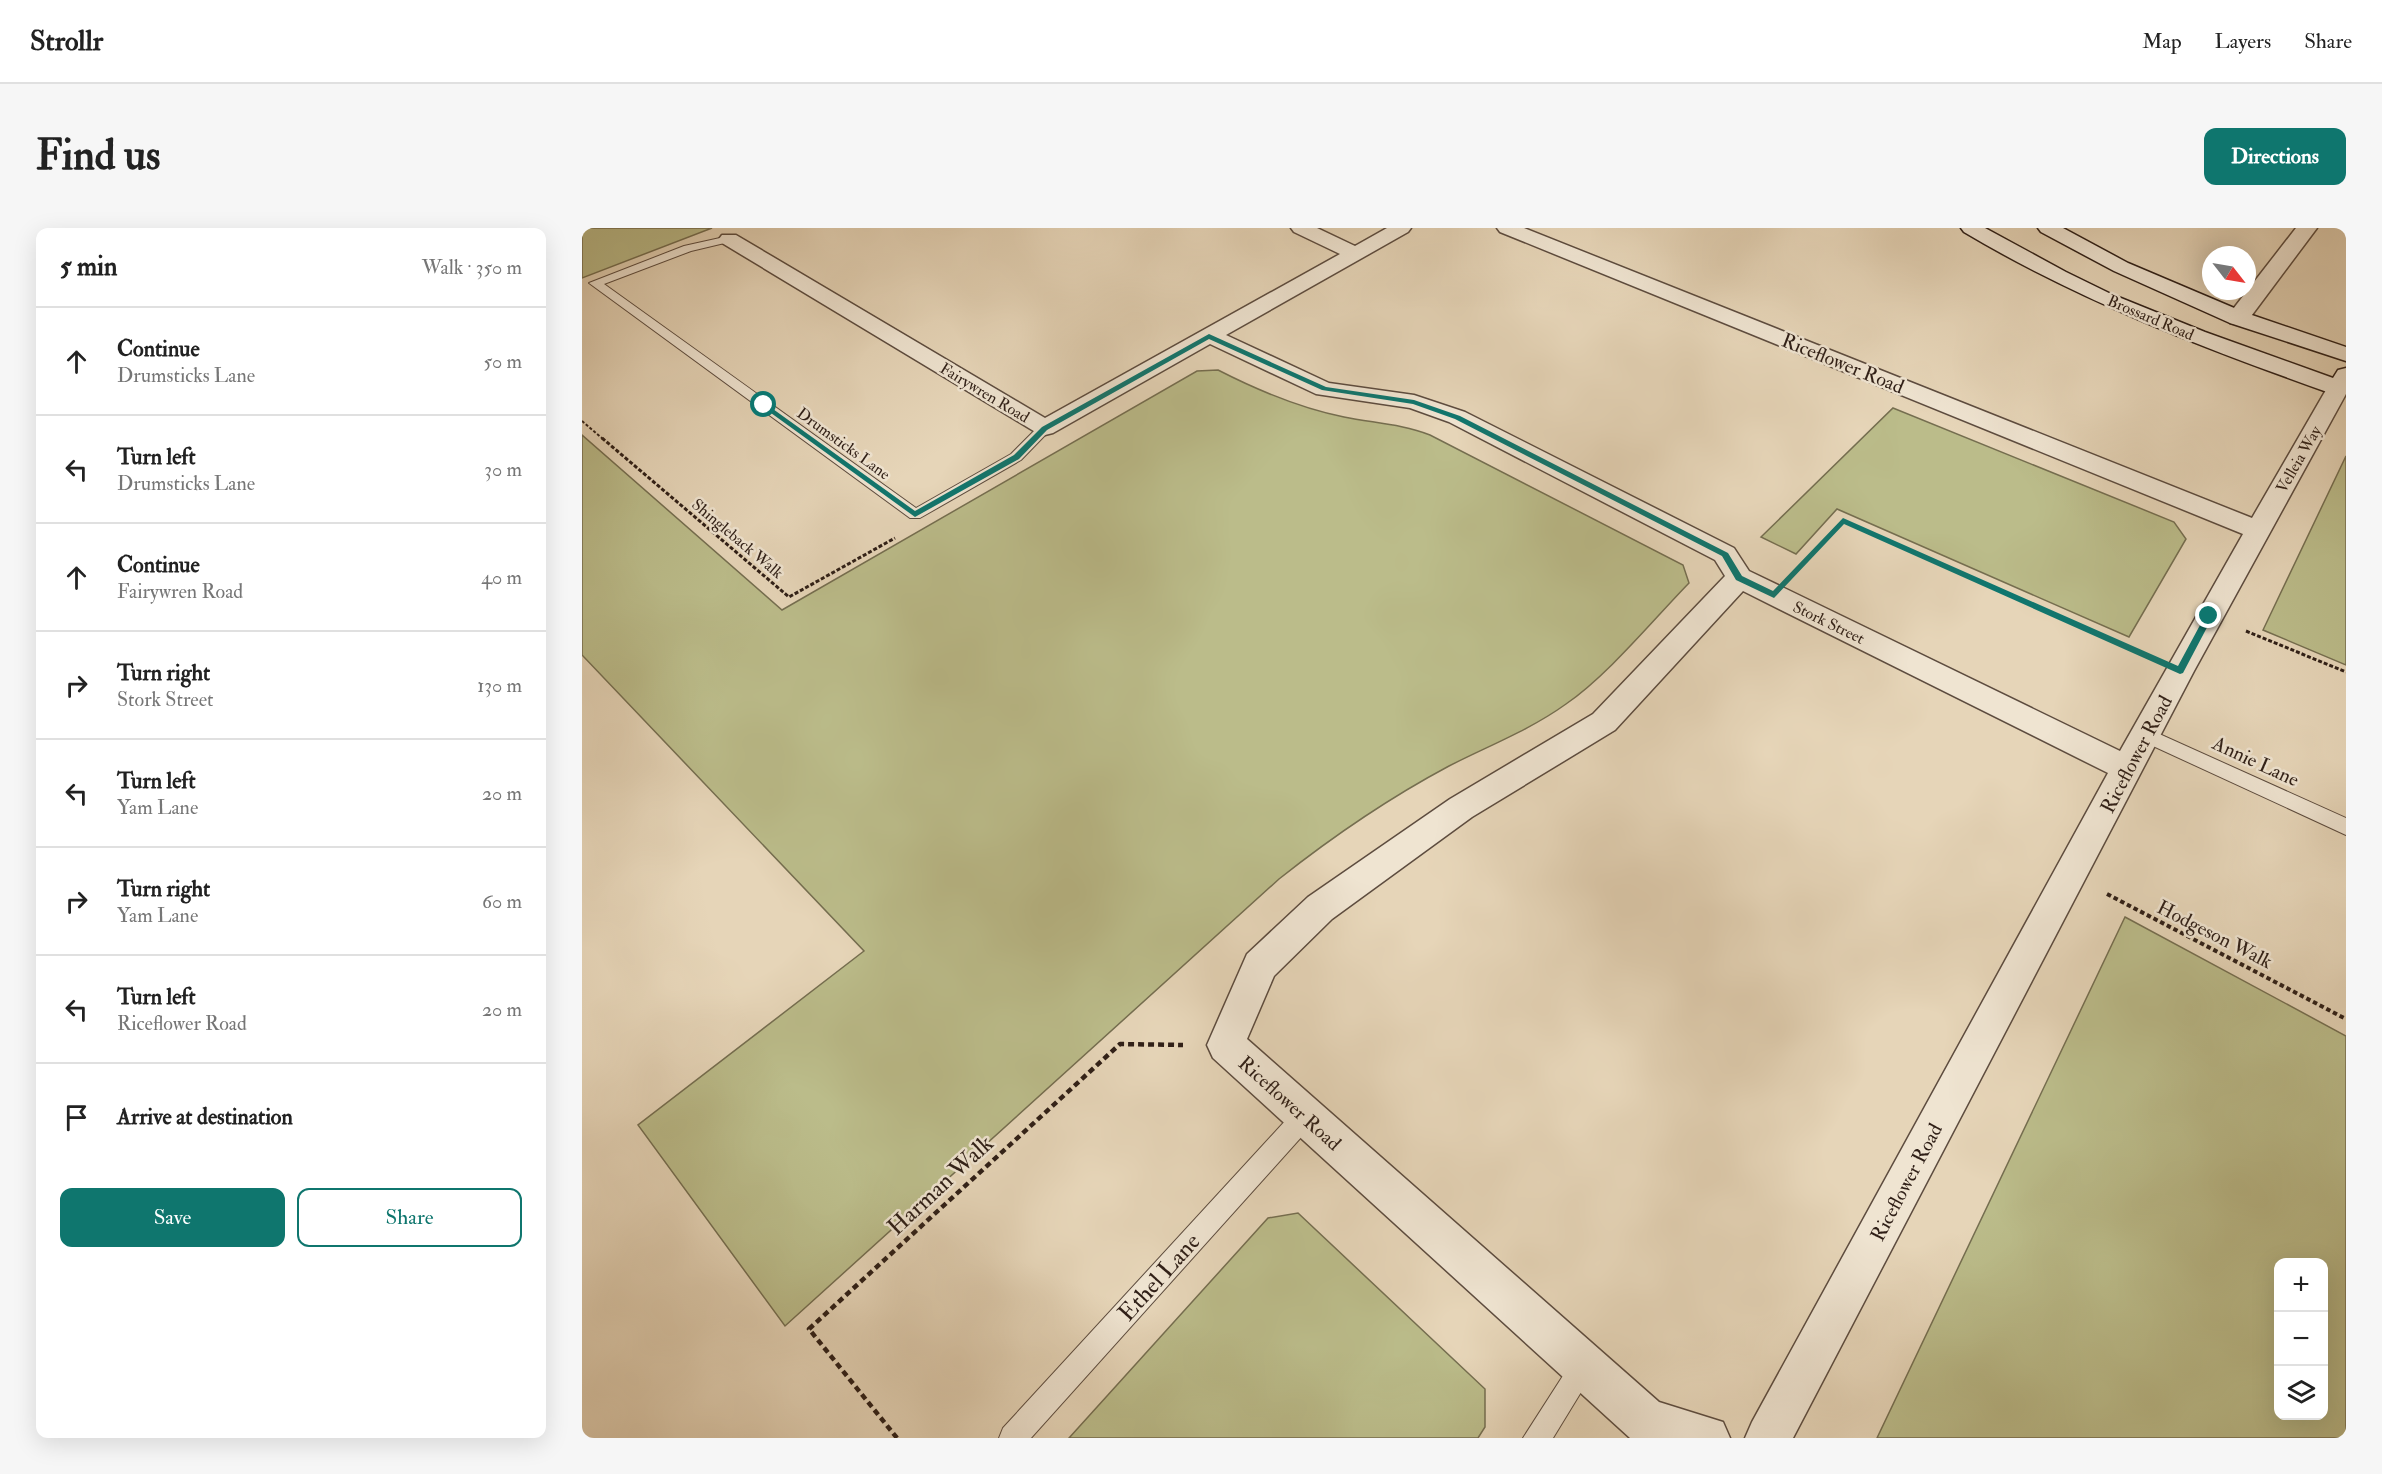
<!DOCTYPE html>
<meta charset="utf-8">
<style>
:root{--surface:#fff;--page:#f6f6f6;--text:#222;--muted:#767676;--line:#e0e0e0;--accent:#0f766e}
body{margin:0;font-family:"IM FELL Double Pica",serif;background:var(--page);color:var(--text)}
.controls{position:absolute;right:18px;bottom:18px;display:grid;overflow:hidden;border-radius:12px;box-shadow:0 6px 24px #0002}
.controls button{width:54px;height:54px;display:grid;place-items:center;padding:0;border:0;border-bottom:2px solid var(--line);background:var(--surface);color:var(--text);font:30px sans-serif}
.compass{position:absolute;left:1620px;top:18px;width:54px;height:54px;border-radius:50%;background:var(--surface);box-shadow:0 6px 24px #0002;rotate:121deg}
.stop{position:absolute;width:18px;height:18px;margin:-14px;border:4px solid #0f766e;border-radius:50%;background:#fff}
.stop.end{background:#0f766e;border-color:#fff;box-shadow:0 2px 6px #0008}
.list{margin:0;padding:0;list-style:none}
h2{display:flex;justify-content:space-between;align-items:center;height:78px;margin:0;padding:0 24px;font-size:26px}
h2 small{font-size:20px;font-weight:400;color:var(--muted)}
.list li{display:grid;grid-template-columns:39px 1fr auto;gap:18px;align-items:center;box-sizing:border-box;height:108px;padding:0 24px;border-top:2px solid var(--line)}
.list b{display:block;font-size:22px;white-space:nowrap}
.list p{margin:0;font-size:20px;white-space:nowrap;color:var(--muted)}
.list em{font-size:20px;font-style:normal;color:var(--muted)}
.actions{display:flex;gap:12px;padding:18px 24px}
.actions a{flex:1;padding:14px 0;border:2px solid var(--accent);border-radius:12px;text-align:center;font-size:21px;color:var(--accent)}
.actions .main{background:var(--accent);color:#fff}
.icon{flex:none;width:33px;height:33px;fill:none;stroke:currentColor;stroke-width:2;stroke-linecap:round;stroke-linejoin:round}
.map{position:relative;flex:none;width:1764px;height:1210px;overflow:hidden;border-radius:12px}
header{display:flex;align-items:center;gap:36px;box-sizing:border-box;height:84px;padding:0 30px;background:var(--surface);border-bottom:2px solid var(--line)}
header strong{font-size:28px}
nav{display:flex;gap:33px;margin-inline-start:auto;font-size:21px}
.intro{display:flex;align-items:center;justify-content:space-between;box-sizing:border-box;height:144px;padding:0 36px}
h1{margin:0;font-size:42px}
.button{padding:15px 27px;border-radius:12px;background:var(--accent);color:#fff;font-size:21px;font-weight:700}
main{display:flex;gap:36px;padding:0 36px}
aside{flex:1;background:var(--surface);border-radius:12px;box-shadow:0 6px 24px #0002}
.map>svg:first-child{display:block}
</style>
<header>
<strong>Strollr</strong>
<nav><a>Map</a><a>Layers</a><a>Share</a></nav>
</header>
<div class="intro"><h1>Find us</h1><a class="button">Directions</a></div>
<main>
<aside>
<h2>5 min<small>Walk · 350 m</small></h2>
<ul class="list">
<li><svg class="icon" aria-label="ahead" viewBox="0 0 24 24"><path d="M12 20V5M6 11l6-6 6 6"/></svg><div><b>Continue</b><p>Drumsticks Lane</p></div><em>50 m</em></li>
<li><svg class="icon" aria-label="left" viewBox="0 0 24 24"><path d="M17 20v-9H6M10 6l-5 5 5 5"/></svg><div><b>Turn left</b><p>Drumsticks Lane</p></div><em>30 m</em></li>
<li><svg class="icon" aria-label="ahead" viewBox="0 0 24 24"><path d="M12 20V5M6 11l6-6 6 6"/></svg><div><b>Continue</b><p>Fairywren Road</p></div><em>40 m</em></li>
<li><svg class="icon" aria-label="right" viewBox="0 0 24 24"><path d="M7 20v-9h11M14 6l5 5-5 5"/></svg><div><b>Turn right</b><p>Stork Street</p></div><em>130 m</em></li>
<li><svg class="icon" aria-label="left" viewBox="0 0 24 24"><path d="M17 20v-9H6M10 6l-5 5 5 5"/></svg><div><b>Turn left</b><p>Yam Lane</p></div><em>20 m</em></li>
<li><svg class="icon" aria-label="right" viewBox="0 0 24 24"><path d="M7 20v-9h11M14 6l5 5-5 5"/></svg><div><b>Turn right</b><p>Yam Lane</p></div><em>60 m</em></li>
<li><svg class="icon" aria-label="left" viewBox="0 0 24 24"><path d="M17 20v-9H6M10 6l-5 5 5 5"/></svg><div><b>Turn left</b><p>Riceflower Road</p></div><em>20 m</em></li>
<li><svg class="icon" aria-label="arrive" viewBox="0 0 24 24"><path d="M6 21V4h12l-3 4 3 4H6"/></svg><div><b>Arrive at destination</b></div></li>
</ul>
<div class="actions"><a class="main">Save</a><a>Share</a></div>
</aside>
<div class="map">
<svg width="1764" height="1210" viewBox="0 0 1764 1210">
<rect width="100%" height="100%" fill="#e6d5b8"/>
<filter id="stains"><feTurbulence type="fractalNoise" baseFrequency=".00333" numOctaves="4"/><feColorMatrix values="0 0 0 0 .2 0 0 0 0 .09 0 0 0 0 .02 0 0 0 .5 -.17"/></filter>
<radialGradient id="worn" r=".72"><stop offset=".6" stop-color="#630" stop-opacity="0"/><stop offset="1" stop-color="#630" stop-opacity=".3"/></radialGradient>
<path fill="#bbbc8a" stroke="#756e50" stroke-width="1.5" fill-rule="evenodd" d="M0,0H130L0,50Z
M636,142C677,163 717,180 762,189C791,195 820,196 848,207L1101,337L1107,355C1070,393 1026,447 984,476C948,502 906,518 867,538C807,570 750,609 697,651L203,1098L56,897L282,723L0,427V207L200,382L615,143Z
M1311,180L1592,294L1604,311L1547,409L1255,281L1214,326L1179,309Z
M1764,228V437L1681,402Z
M1543,689L1764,808V1210H1295ZM1696,1034H1742V1188H1696Z
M716,985L903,1161V1199L896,1210H487L686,990Z"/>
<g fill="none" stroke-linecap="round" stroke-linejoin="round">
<g stroke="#5d4c3f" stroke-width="2">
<path id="lane" d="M147,8L153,11L151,13L109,23L22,56L334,280L429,226L458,197L463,196L470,200L439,232L338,290H328L7,55L102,18Z
M1564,500L1764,590V607L1558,512L1555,507L1558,502Z
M723,876L731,880L735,888L731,896L449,1210H417L421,1200L715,880Z
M1002,1125L1011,1129L1015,1138L971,1210H941L993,1129Z"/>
</g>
<g stroke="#5d4c3f" stroke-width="3">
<path id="street" d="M709,0H735L773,18L805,0H829L826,4L644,107L747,155L832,167L883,184L1152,320L1167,343L1538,523L1661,306L918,4L915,0H942L1670,290L1748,155L1756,153L1764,155V166L1612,443L1211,1210H1163L1170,1194L1526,545L1161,363L1033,502L890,589L750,691L692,748L665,811L1077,1174L1141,1194L1148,1210H1048L631,830L625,817L665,726L726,669L868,571L1011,486L1143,348L1133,332L867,194L828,180L734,166L628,116L471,205L463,207L455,205L140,15L137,11L140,7H154L463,190L758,26L712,4Z
M1714,0H1735L1664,95L1656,96L1648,95L1645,90L1648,85Z"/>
</g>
<g stroke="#2f1f17" stroke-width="3">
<path id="secondary" d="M1379,0H1403L1484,44L1529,66L1623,104L1751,150L1756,142L1764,140V165L1756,167L1748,165C1622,120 1498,73 1382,4Z
M1456,0H1481L1546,35L1664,85L1764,119V133L1648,95L1532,43L1459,4Z"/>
</g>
<path stroke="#2f1f17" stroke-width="2" stroke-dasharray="3 2" stroke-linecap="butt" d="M0,193L22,212"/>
<path stroke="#2f1f17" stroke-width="3" stroke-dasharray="4 2" stroke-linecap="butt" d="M20,210L207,369L313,310
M1217,340L1261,293L1562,427
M1664,403L1764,444"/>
<path stroke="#2f1f17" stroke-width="4" stroke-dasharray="4.5 3" stroke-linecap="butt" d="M1525,666L1764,791"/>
<path stroke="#2f1f17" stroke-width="4.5" stroke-dasharray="6 4" stroke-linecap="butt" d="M315,1210L227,1101L538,816L601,817"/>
<use href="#lane" fill="#efe4d1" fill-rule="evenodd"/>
<use href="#street" fill="#efe4d1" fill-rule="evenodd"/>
<use href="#secondary" fill="#efe4d1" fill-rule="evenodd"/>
</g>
<path fill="#0f766e" d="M627,106L744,159L832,172L878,188L1146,325L1160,348L1191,363L1261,290L1596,438L1624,386L1631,388L1601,445L1598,446L1262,296L1192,370L1154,352L1140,328L873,191L831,176L740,162L627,111L465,202L437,231L333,289L178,177L184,176L333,283L432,227L460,199Z"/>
<g text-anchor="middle" stroke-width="5" stroke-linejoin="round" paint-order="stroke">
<g font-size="16" fill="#2f1f17" stroke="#efe4d1">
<text transform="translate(1569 89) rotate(23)" y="6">Brossard Road</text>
<text transform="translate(403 164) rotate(31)" y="6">Fairywren Road</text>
<text transform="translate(262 215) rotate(36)" y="6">Drumsticks Lane</text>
<text transform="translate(1716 231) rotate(-60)" y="6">Velleia Way</text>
<text transform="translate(156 310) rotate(40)" y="6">Shingleback Walk</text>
<text transform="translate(1247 394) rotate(26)" y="6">Stork Street</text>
</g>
<g font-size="20" fill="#2f1f17" stroke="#efe4d1">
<text transform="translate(1261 135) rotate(22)" y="7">Riceflower Road</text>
<text transform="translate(1554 526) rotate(-62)" y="7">Riceflower Road</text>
<text transform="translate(1674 533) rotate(25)" y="7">Annie Lane</text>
<text transform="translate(1633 706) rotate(27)" y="7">Hodgeson Walk</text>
<text transform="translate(708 875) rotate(42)" y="7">Riceflower Road</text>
<text transform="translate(1324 954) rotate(-62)" y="7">Riceflower Road</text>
</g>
<g font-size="24" fill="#2f1f17" stroke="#efe4d1">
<text transform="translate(358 957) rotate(-43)" y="8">Harman Walk</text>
<text transform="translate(577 1049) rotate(-48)" y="8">Ethel Lane</text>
</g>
</g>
<rect width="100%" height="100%" filter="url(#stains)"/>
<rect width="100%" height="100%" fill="url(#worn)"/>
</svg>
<div class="controls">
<button>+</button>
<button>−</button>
<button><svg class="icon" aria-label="layers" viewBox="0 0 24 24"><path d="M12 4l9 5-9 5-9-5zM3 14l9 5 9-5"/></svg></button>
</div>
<svg class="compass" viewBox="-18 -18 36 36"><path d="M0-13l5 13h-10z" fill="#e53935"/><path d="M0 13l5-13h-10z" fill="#767676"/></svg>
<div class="stop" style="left:182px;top:177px"></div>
<div class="stop end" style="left:1627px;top:388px"></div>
</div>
</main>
